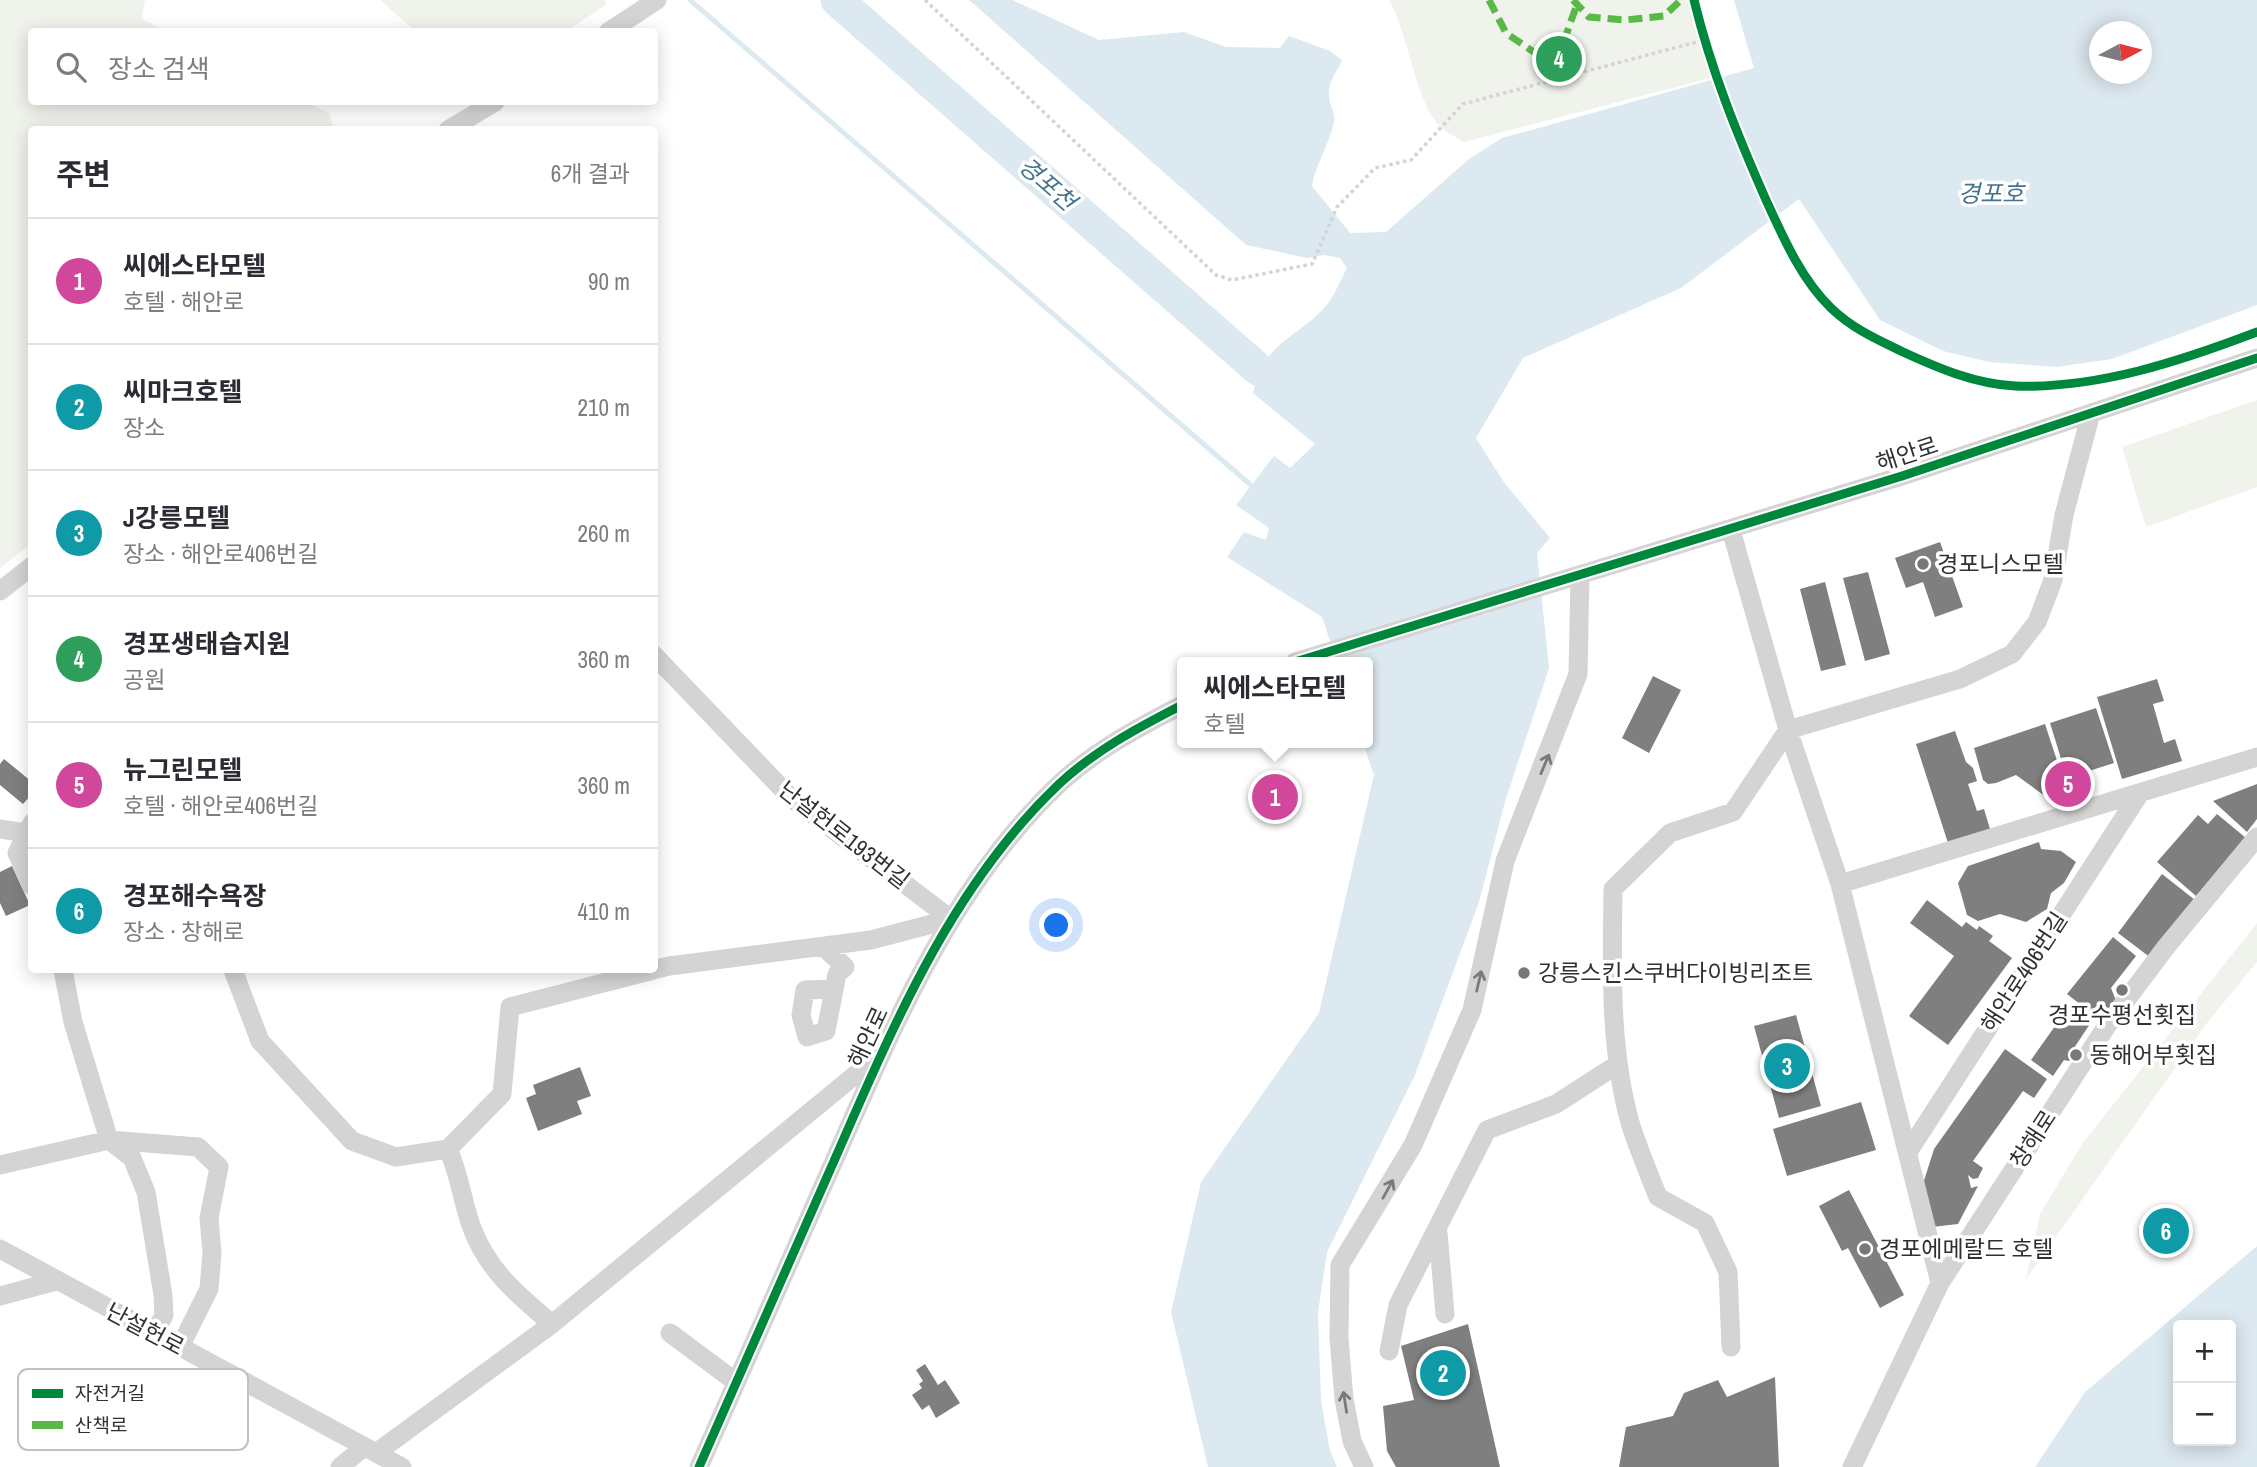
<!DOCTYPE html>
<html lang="ko">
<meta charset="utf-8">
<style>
:root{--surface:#fff;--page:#f2f2f3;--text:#2b2b33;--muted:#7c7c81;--line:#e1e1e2;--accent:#111827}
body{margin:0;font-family:"Archivo Narrow","Noto Sans KR",sans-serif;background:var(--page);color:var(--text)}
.controls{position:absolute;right:21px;bottom:21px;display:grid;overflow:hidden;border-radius:7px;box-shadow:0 4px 18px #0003}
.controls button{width:63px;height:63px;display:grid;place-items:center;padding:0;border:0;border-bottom:2px solid var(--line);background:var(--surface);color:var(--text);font:35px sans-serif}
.compass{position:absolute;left:2089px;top:21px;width:63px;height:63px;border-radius:50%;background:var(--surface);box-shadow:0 4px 18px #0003;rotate:83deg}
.you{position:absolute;left:1057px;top:926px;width:24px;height:24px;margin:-18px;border:5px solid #fff;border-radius:50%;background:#1a73e8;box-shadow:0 0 0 10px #1a73e833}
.badge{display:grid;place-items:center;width:46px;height:46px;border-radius:50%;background:var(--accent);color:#fff;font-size:23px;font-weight:700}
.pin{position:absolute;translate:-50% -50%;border:4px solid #fff;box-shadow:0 2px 7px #0006}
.popup{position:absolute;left:1177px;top:657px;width:196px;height:91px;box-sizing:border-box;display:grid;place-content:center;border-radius:7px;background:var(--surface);filter:drop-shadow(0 2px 5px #0005);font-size:23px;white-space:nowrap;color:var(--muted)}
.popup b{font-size:26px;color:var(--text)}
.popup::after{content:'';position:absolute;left:50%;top:100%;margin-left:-14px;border:14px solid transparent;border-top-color:var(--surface)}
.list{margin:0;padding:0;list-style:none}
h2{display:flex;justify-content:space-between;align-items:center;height:91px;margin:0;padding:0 28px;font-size:30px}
h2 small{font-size:23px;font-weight:400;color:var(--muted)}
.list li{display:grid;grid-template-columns:46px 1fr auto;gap:21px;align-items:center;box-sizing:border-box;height:126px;padding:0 28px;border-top:2px solid var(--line)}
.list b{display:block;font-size:26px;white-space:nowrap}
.list p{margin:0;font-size:23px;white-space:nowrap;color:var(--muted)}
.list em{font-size:23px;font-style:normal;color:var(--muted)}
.icon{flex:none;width:38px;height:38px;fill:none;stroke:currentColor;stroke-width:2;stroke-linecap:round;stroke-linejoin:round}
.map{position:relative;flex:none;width:2257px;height:1467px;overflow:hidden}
.search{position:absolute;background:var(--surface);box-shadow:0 4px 18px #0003;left:28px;top:28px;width:630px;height:77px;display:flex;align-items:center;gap:18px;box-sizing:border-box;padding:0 24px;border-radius:7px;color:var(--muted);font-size:26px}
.panel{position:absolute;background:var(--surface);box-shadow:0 4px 18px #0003;left:28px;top:126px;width:630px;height:847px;border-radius:7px}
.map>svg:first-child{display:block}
</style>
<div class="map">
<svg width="2257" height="1467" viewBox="0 0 2257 1467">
<rect width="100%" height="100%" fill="#fff"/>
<path fill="#f0f3ec" d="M0,0H145L142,19L166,31L32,32V102H306L329,113L334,129L32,130L31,544L0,568Z
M380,0H604L607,4L567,31L416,32Z
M1389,0H1696L1711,78L1464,142C1457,138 1447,133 1441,127C1416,105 1408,32 1389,0Z
M2257,400V487L2146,527L2122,447Z
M2257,923V962L2207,1023L2026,1279L2040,1214L2082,1144Z"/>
<path fill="#dde9f0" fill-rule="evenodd" d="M969,0H1012L1099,40L1184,32L1226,47L1280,48L1289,36L1330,51L1342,60C1337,73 1328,80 1329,96C1329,105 1336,113 1334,122C1329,145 1316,163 1312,186L1350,233L1386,232L1469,159L1502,138L1754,68L1734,0H2257V305L2112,359L2056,367L1989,362L1943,351L1880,320L1799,199L1681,288L1523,358L1476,438L1503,481L1550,538L1537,553L1549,668L1505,802L1479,902L1415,1075L1327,1252L1318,1313L1321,1401L1330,1451L1337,1467H1208L1171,1312L1201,1182L1319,1013L1374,775L1363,743H1368V662H1337L1322,617L1227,557L1244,532L1266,540L1269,528L1236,505L1274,456L1290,468L1315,444L1253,393C1264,339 1301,338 1329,302C1336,292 1341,279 1347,268L1340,258L1324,255L1307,258L1246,245ZM2100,32H2142V74H2100Z
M2257,1246V1467H2035L2085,1392ZM2178,1325H2231V1441H2178Z"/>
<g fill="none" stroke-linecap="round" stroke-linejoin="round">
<path stroke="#dde9f0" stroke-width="5" d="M690,0L1252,486"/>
<path stroke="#dde9f0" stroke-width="33" d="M837,0L1258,369"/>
</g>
<path fill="#7f7f7f" d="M1940,542L1963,607L1935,617L1923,582L1906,588L1895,558Z
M1868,572L1890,654L1865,661L1843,578Z
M1825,582L1846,665L1821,671L1800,589Z
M1653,676L1681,690L1649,753L1622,738Z
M2157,679L2164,701L2153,704L2164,743L2175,739L2182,761L2122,779L2097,697Z
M2096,708L2114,763L2067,778L2050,723Z
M2045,724L2064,782V791L2060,795L2049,799L2016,775L1996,783L1988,784L1983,780L1974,748Z
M1955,731L1966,762L1973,768L1977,781L1968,784L1977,811L1984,809L1990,829L1948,843L1916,744Z
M4,759L32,782V794L23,804L0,785V764Z
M2257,784V819L2247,832L2213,801Z
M2217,814L2246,838L2196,896L2157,862L2198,815L2208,824Z
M2039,842L2041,849L2061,851L2076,862L2064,883L2051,893L2047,909L2026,922L2000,914L1978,921L1967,915L1958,883L1968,866Z
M12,866L30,905L6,916L0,903V872Z
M2162,874L2195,900L2151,958L2118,933Z
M1927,900L1962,927L1966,922L1977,930L1979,926L1993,936L1989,941L2012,958L1948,1045L1909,1016L1954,956L1910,923Z
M2113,937L2136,956L2111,988L2117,1003L2104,1019H2099L2067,994Z
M2070,1005L2092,1021L2074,1048L2077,1052L2076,1056L2069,1061L2064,1060L2053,1076L2031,1060Z
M1796,1015L1821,1106L1779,1118L1754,1026Z
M2005,1049L2047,1079L2034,1098L2023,1091L1973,1161L1983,1168L1978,1178L1973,1179L1968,1175L1971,1188L1978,1186L1958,1224L1932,1227L1922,1187L1934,1149Z
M580,1067L591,1096L577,1101L582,1114L538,1131L526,1098L536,1094L533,1085Z
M1861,1102L1876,1150L1787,1176L1773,1129Z
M1849,1190L1904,1295L1880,1308L1848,1248L1842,1251L1819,1206Z
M1468,1324L1500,1467H1396L1387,1451L1383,1406L1414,1400L1401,1346Z
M925,1364L938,1385L945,1380L960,1403L936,1418L929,1405L922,1410L912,1395L922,1388L919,1384L923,1381L916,1370Z
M1775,1377L1779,1467H1619L1626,1427L1673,1416L1684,1393L1718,1380L1727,1397Z"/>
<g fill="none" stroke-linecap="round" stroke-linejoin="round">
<path stroke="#d4d4d4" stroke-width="3.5" stroke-dasharray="3.5 3.5" stroke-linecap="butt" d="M925,0L1216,275L1232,280L1312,264L1337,207L1375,168L1411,160L1463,104L1704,40"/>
<path stroke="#d4d4d4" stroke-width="19" d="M608,32L657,0
M448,130L495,102
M1731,530L1788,730L1840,884L1940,1283
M0,591L32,566
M654,655L791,798L951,919
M1295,662L1902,476L2257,358
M32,823L17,853L32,886
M0,829L25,833
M1840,884L2257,757
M825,948L845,967L837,974L826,1031L807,1037L801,1015L805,990L834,989
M233,970L260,1041L352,1141L396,1157L448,1149C460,1175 462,1202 472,1228C488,1271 518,1295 552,1324
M109,1140L198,1147L219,1167L209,1218L212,1253L209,1289L180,1347
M109,1140L132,1158L146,1192L163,1295L164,1315L155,1333
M448,1149L502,1094L510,1007L669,966L871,940L951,919
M1908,1152L2140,793
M0,1165L109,1140L73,1022L63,970
M1438,1233L1445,1314
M0,1249L402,1467
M0,1296L56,1281
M670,1333L736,1382
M1731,1347L1728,1272L1705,1223L1658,1197C1649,1174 1639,1150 1631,1126C1609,1050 1612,968 1613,889L1670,833L1733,812L1788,730L1960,679L2012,654L2037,622L2053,580L2064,515L2091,413
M1389,1351L1398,1305L1487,1130L1556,1104L1618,1064
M376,1453L552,1324L877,1057
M340,1467L364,1447
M699,1467C744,1365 789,1263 834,1161C893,1027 950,888 1058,785C1094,751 1139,727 1182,705
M1364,1467L1352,1441L1344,1399L1339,1338L1340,1265L1413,1145L1472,1010L1505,861L1578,674L1580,575
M1852,1467L1940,1283L2106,1027L2166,947L2257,837"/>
<path stroke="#58b947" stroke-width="7" stroke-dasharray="14 7" stroke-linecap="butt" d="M1489,0L1506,33L1554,66
M1573,0L1589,17L1625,20L1664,16L1681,0
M1550,81L1577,4"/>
<g stroke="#fff" stroke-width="13">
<path id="cycleway" d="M1694,0C1711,70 1737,134 1766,200C1783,237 1801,279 1831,308C1853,329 1876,339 1903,352C1938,368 1975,384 2015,386C2097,389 2181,361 2257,332
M1295,662L1902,476L2257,358
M699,1467C744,1365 789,1263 834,1161C893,1027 950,888 1058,785C1094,751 1139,727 1182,705"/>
</g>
<use href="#cycleway" stroke="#00873e" stroke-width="9"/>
</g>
<defs><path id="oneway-shaft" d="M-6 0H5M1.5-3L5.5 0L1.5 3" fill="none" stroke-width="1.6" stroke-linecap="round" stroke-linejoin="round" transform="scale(1.75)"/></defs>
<g stroke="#7a7a7a">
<use href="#oneway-shaft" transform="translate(1545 764) rotate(-67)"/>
<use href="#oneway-shaft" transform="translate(1479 981) rotate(-77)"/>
<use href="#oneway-shaft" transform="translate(1388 1189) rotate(-61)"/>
<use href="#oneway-shaft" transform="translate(1345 1402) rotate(-99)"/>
</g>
<g fill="#787878" stroke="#fff" stroke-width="2.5">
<circle cx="1923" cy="564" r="7"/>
<circle cx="1524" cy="973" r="7"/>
<circle cx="2122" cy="990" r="7"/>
<circle cx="2076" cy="1055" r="7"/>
<circle cx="1865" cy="1249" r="7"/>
</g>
<g text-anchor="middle" stroke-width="7" stroke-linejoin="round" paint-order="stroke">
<g font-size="23" fill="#303030" stroke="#fff">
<text transform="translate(1907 454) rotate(-18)" y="8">해안로</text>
<text transform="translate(844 835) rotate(38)" y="8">난설헌로193번길</text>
<text transform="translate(2024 972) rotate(-57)" y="8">해안로406번길</text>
<text transform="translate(868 1037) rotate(-65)" y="8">해안로</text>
<text transform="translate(2033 1139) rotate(-57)" y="8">창해로</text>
<text transform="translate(145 1329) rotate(28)" y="8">난설헌로</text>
</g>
<g font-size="23" fill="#303030" stroke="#fff" text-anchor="start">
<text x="1937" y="572">경포니스모텔</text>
<text x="1538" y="981">강릉스킨스쿠버다이빙리조트</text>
<text x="2122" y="1023" text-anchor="middle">경포수평선횟집</text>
<text x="2090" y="1063">동해어부횟집</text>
<text x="1879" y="1257">경포에메랄드 호텔</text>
</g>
<g font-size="24" font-style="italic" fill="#43738e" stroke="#fff">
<text transform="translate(1047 184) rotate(41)" y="8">경포천</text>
<text x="1991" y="202">경포호</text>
</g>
</g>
<rect x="18" y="1369" width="230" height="81" rx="10" fill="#fff" stroke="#c1c1c1" stroke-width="2"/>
<rect x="32" y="1389" width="31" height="9" fill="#00873e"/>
<rect x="32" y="1421" width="31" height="8" fill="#58b947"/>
<g font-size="19" fill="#303030">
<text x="75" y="1400">자전거길</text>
<text x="75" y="1432">산책로</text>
</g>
</svg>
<div class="controls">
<button>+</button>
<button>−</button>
</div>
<svg class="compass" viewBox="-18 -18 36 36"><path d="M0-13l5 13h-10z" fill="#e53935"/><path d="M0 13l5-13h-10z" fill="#7c7c81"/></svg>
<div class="you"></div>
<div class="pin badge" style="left:1275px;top:797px;background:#d1479c">1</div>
<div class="popup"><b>씨에스타모텔</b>호텔</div>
<div class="pin badge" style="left:1443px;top:1373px;background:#0f9aa8">2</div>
<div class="pin badge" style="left:1787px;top:1066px;background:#0f9aa8">3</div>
<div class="pin badge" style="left:1559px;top:59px;background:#2e9e5b">4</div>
<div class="pin badge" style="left:2068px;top:784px;background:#d1479c">5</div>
<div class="pin badge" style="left:2166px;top:1231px;background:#0f9aa8">6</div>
<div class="search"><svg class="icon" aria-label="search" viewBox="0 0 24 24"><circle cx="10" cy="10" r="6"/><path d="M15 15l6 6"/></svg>장소 검색</div>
<section class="panel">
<h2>주변<small>6개 결과</small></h2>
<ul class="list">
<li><span class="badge" style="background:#d1479c">1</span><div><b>씨에스타모텔</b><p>호텔 · 해안로</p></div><em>90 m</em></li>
<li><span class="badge" style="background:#0f9aa8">2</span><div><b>씨마크호텔</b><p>장소</p></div><em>210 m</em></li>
<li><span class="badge" style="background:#0f9aa8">3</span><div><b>J강릉모텔</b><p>장소 · 해안로406번길</p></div><em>260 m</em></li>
<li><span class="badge" style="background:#2e9e5b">4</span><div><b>경포생태습지원</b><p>공원</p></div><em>360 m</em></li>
<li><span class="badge" style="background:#d1479c">5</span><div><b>뉴그린모텔</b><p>호텔 · 해안로406번길</p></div><em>360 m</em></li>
<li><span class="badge" style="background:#0f9aa8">6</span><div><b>경포해수욕장</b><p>장소 · 창해로</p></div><em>410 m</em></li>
</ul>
</section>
</div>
